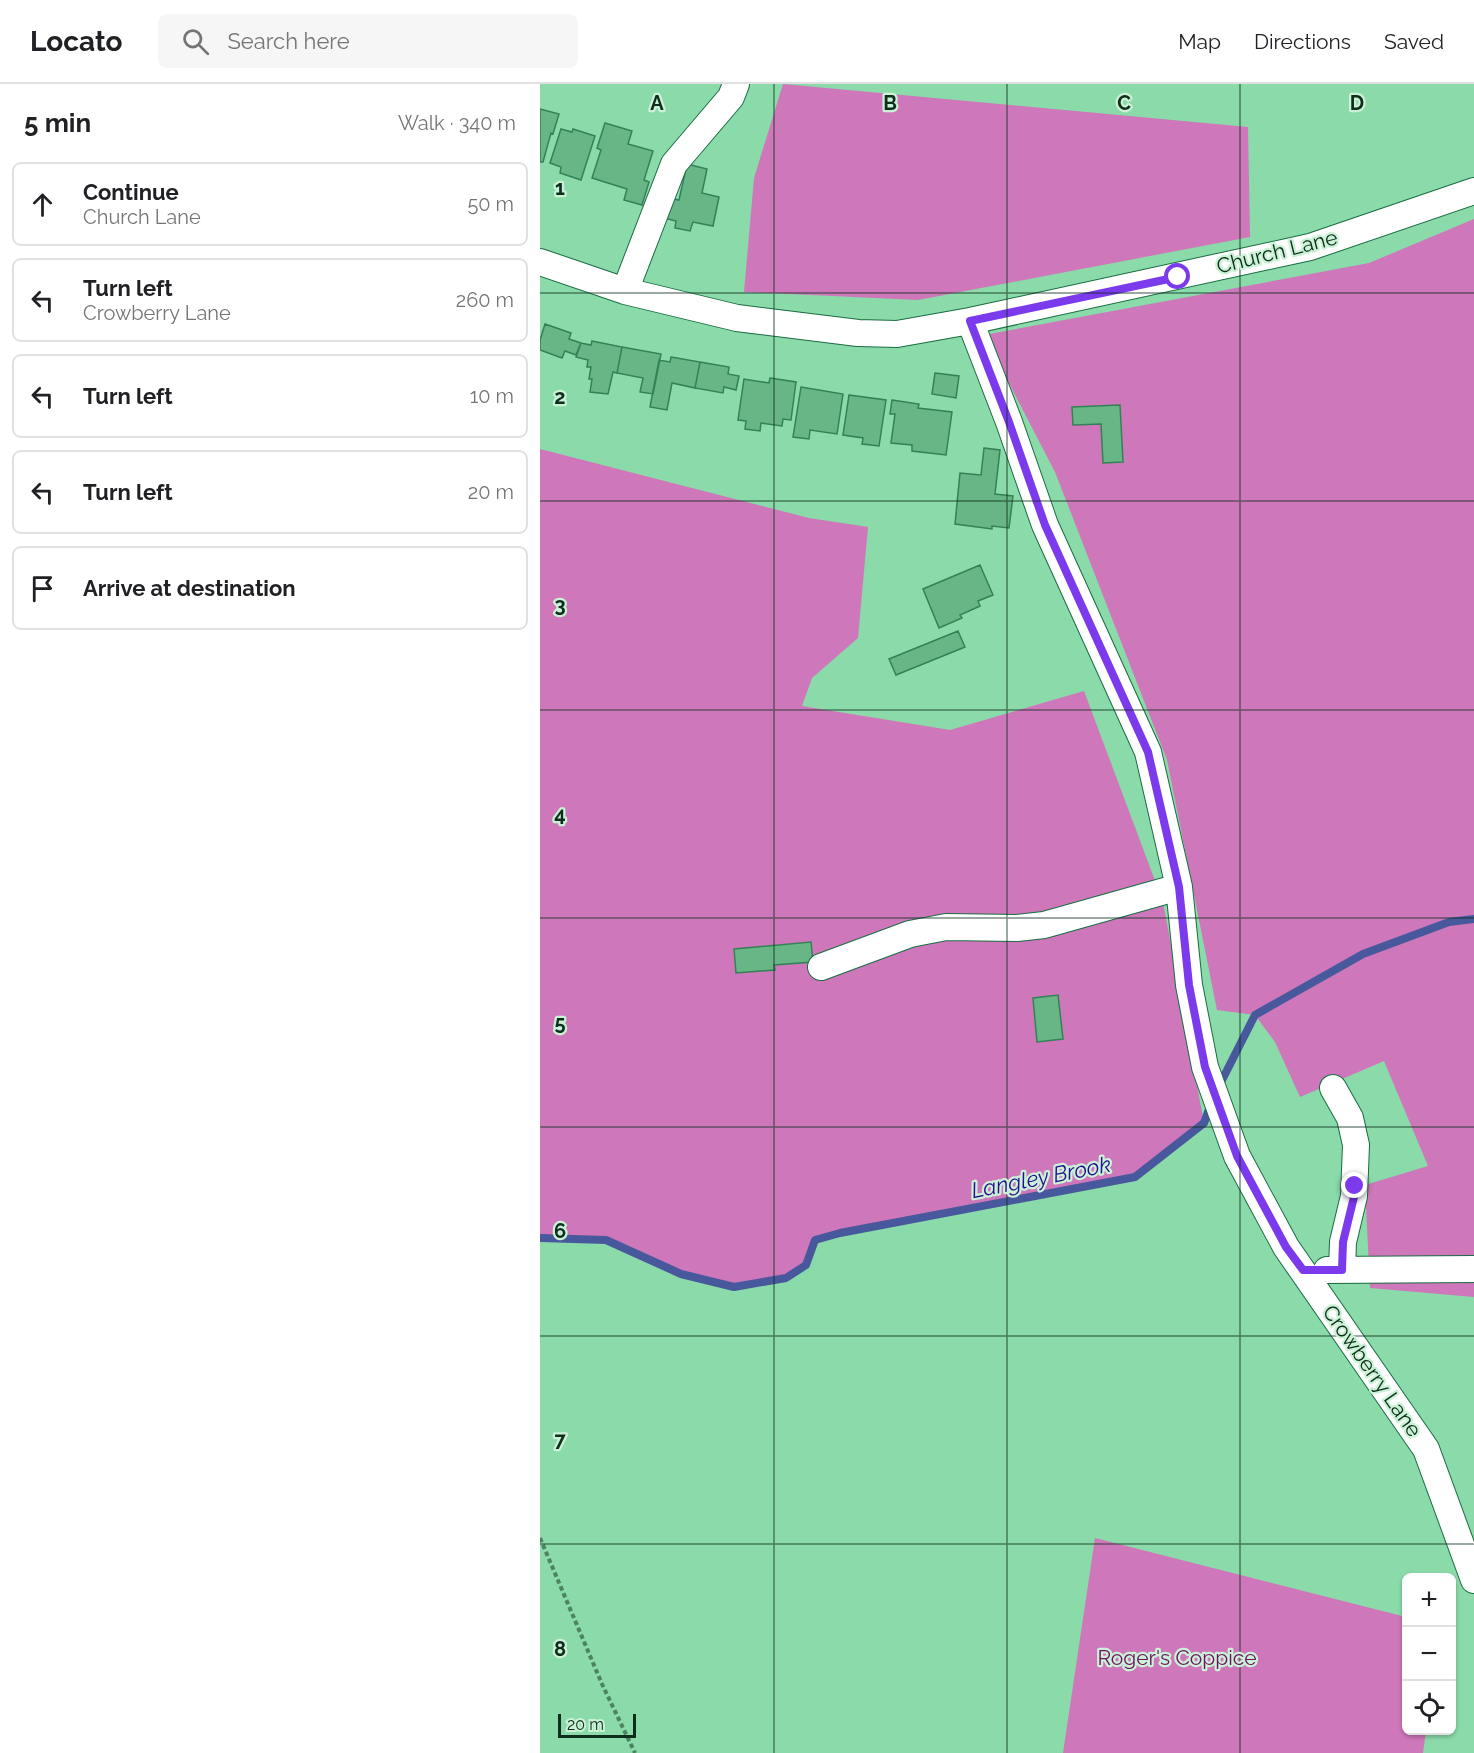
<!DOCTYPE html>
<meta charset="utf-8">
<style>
:root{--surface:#fff;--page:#f6f6f6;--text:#202124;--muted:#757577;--line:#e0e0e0}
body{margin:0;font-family:Raleway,sans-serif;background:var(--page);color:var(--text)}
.controls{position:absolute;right:18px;bottom:18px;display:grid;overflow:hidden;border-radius:9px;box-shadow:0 2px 4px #0004}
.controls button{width:54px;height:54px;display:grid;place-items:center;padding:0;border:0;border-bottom:2px solid var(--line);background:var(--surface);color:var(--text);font:30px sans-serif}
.scale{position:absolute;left:18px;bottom:15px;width:78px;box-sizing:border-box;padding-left:6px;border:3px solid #0c2e1b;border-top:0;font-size:16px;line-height:21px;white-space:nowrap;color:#0c2e1b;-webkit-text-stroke:4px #cbf1d7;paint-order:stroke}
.stop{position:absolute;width:18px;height:18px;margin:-14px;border:4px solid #7c3aed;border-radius:50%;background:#fff}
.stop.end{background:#7c3aed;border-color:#fff;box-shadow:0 2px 6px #0008}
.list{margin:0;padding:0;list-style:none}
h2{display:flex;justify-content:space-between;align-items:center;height:78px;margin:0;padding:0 24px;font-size:26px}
h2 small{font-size:20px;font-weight:400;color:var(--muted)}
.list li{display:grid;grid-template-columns:39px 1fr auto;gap:18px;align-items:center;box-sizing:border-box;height:84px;margin:0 12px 12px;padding:0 12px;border:2px solid var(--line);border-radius:9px}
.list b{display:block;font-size:22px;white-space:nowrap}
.list p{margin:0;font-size:20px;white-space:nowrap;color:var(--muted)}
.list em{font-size:20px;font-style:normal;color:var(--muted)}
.icon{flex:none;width:33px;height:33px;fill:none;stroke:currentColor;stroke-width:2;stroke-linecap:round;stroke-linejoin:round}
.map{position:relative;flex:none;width:934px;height:1669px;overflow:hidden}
header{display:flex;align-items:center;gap:36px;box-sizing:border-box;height:84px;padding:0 30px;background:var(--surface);border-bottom:2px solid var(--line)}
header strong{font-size:28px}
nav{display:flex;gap:33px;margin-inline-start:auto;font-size:21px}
.search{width:420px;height:54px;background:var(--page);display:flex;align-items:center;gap:15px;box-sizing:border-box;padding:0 21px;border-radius:9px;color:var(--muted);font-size:22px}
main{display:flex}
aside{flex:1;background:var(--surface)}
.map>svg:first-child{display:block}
</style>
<header>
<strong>Locato</strong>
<div class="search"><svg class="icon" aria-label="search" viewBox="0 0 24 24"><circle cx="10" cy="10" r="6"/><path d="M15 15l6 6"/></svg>Search here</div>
<nav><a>Map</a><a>Directions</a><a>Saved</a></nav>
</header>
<main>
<aside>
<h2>5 min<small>Walk · 340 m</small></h2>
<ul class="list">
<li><svg class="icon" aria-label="ahead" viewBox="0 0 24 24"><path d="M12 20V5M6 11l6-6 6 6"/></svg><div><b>Continue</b><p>Church Lane</p></div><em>50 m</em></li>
<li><svg class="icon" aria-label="left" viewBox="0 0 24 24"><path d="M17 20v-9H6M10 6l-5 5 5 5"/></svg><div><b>Turn left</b><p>Crowberry Lane</p></div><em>260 m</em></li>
<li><svg class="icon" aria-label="left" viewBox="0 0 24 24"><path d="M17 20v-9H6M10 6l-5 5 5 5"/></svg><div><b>Turn left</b></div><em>10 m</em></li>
<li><svg class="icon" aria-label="left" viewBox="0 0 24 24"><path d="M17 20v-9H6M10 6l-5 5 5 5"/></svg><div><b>Turn left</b></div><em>20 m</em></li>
<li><svg class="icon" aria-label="arrive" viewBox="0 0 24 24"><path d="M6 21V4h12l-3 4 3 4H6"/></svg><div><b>Arrive at destination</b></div></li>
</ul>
</aside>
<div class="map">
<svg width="934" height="1669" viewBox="0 0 934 1669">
<rect width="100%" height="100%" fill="#8bdaa9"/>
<path fill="#ce77ba" d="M243,0L708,43L710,153L378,216L204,208L214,94Z
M934,135V1213L830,1204L825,1101L888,1082L844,977L760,1013L735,958L715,931L677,926L627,676L515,388L444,251L829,179Z
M0,365L269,434L328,443L318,554L272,594L262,622L410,646L544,607L623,818L664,1039L595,1093L275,1156L266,1181L246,1194L194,1203L141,1190L66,1156L0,1154Z
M555,1454L866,1533V1646L886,1647L883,1669H523Z"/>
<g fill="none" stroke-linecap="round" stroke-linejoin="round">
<path stroke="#47599c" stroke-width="8" d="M678,1004L715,931L823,870L909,838L934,835
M0,1154L66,1156L141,1190L194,1203L246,1194L266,1181L275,1156L300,1149L595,1093L664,1039L671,1020"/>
</g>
<path fill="#68b686" stroke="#328255" stroke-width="1.5" d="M0,25L19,30L13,50L11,49L3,78H0Z
M65,39L92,47L88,60L113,67L104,96L109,98L102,121L84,116L87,105L52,94L61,66L57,64Z
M21,45L32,48L33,45L55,52L41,96L20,89L21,83L10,79Z
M147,80L167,85L162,109L179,113L173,142L153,138L150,147L135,144L136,137L124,134L129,114L139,116Z
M5,240L31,249L29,255L41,259L36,271L25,267L22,274L0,266V256Z
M52,257L82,263L77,289L73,288L68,310L50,308L52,295H49L51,283H47L48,276L36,273L41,259L51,261Z
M82,263L121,270L113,310L100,308L103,294L77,289Z
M131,273L160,278L155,304L132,299L127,326L110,323L119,276L130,278Z
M160,278L189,283L188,290L199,292L196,306L184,303L183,309L155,304Z
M395,289L419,292L416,314L392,310Z
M230,294L256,298L251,336L243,335L242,342L221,339L220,347L205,345L206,337L198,336L204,295L229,299Z
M261,303L303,310L297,350L270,346L269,355L253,353Z
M309,311L346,316L339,362L322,360L323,354L303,351Z
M352,316L379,320L378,324L412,328L406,371L372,367V361L351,359L355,330H350Z
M580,321L583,378L563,379L561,340L533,341L532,323Z
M444,364L460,366L455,410L473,412L469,444L452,442V445L415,440L420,389L441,391Z
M440,481L453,511L438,517L440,522L420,531L422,534L399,544L383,505Z
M418,547L425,563L356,591L349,575Z
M271,858L273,878L234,881L235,886L196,889L194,865Z
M518,911L523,955L497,958L493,914Z"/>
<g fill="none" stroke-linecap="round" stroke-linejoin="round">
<g stroke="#186d42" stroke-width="28">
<path id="minor" d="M0,178L85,207L197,234L318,249L357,250L430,237L770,163L934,107
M85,207L134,80L191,13L196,0
M430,237L469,338L505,441L608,668L639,803L649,901L665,983L697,1072L746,1163L886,1365L934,1496
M281,883L370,850L406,843L477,844L504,841L639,803
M793,1004L810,1034L816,1061L814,1112L803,1158L802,1186
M787,1186L934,1185"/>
</g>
<path stroke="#4c8462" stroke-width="4" stroke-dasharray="4.5 3" stroke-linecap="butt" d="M0,1454L62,1600L95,1669"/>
<use href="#minor" stroke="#fff" stroke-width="26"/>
</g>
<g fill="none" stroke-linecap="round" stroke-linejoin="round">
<path stroke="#7c3aed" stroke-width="8" d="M638,193L430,237L469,338L505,441L608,668L639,803L649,901L665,983L697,1072L746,1163L763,1186H802L803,1158L814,1113L815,1102"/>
</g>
<path fill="none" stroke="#0c2e1b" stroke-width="1.5" stroke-opacity="0.55" d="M234,0V1669M467,0V1669M700,0V1669M0,209H934M0,417H934M0,626H934M0,834H934M0,1043H934M0,1252H934M0,1460H934"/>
<g text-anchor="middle" stroke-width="4.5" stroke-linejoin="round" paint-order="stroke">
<g font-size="21" fill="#0c2e1b" stroke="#cbf1d7">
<text transform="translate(737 168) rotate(-14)" y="7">Church Lane</text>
<text transform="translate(832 1287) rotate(55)" y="7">Crowberry Lane</text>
</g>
<g font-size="21" fill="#6e115f" stroke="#cbf1d7">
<text x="637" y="1581">Roger's Coppice</text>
</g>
<g font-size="22" font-style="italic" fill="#250c90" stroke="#cbf1d7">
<text transform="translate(501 1093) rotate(-11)" y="8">Langley Brook</text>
</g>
</g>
<g font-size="20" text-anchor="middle" font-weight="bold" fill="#0c2e1b" stroke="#cbf1d7" stroke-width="4.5" stroke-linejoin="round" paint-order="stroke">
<text x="117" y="26">A</text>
<text x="350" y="26">B</text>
<text x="584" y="26">C</text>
<text x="817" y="26">D</text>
<text x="20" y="111">1</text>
<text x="20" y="320">2</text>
<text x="20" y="528">3</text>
<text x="20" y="737">4</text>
<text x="20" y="946">5</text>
<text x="20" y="1154">6</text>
<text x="20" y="1363">7</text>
<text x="20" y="1572">8</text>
</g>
</svg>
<div class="controls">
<button>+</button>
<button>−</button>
<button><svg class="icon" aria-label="locate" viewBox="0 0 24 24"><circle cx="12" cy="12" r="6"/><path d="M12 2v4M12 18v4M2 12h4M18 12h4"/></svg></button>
</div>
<div class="scale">20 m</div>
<div class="stop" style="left:638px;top:193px"></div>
<div class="stop end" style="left:815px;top:1102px"></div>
</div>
</main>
